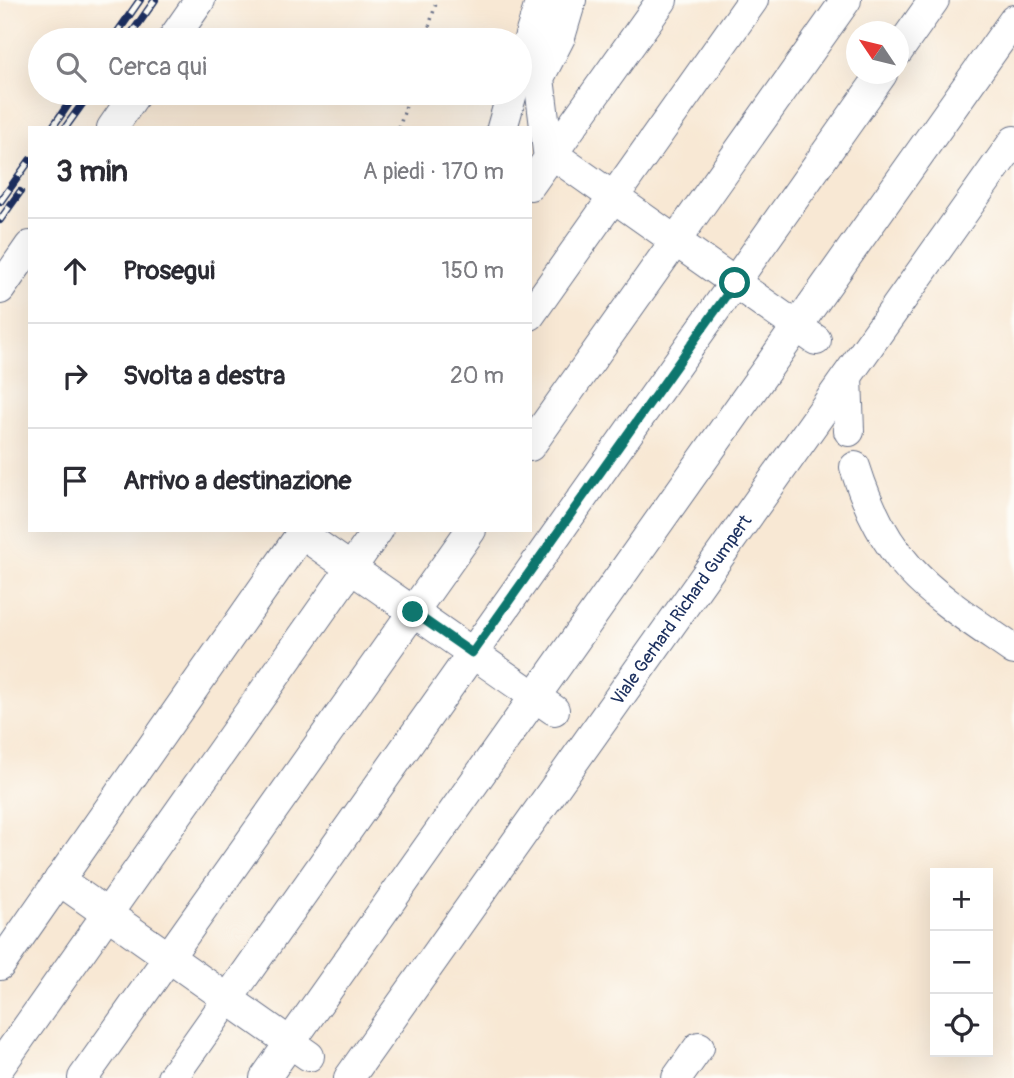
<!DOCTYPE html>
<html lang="it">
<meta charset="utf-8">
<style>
:root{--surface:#fff;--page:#f7f7f7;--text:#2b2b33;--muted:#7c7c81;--line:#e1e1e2}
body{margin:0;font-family:Pangolin,sans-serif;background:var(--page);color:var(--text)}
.controls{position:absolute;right:21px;bottom:21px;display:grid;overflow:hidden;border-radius:0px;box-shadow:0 7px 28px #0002}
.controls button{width:63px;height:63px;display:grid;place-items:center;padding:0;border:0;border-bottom:2px solid var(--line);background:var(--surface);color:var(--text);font:35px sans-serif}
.compass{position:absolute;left:846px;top:21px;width:63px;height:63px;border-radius:50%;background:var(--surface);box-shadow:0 7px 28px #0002;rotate:305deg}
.stop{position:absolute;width:21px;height:21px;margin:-16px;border:5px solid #0f766e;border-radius:50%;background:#fff}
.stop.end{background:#0f766e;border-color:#fff;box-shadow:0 2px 7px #0008}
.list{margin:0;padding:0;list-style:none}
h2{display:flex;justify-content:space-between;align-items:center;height:91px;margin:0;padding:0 28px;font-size:30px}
h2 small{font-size:23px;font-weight:400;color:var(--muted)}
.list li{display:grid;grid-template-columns:46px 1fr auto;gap:21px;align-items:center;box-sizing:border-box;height:105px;padding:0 28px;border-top:2px solid var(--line)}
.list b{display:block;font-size:26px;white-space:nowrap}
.list em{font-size:23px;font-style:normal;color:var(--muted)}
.icon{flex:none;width:38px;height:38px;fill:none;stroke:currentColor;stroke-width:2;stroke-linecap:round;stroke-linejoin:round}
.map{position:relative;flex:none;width:1014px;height:1078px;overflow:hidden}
.search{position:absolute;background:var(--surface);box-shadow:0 7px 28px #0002;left:28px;top:28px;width:504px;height:77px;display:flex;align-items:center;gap:18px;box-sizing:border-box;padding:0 24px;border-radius:38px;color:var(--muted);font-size:26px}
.panel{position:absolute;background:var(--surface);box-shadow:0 7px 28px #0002;left:28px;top:126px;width:504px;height:406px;border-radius:0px}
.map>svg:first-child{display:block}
</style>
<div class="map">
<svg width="1014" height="1078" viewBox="0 0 1014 1078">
<rect width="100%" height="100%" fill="#fdfcf7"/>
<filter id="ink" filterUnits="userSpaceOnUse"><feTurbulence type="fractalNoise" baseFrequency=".0143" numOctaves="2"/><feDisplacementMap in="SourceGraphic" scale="14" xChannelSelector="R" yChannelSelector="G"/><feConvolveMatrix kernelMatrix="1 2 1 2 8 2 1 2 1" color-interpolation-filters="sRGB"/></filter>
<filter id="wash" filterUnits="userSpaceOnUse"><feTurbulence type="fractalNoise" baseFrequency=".00686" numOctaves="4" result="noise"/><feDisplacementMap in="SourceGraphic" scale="28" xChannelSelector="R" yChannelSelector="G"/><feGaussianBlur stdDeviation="1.57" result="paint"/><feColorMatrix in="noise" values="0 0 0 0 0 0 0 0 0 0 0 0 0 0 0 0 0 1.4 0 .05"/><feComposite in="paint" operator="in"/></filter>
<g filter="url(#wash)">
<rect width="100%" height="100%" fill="#f8e8d4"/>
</g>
<g filter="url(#ink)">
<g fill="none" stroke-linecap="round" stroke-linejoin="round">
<g stroke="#687087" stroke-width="32">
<g id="minor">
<path d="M571,0L560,37L539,78L548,151L816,340"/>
<path d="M172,40L200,0"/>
<path d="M898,51L934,0"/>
<path d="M520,68L541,0"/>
<path d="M112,128L136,93"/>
<path d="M502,128L512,93"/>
<path d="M530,185L662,0"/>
<path d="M0,289L30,246"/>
<path d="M530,315L753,0"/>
<path d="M847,377L849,431"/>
<path d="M530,446L846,0"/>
<path d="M855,467C887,569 932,593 1014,650"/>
<path d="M302,534L554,710"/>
<path d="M59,880L309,1056"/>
<path d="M0,965L304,530"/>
<path d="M0,1066L378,530"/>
<path d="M83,1078L471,530"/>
<path d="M172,1078L882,74"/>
<path d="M265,1078L1014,20"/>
<path id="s1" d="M349,1078L1014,141"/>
<path d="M677,1078L699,1047"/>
</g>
</g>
<path stroke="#687087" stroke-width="3.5" stroke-dasharray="2 5" stroke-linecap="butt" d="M425,40L437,0
M399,128L410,93"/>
<use href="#minor" stroke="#fff" stroke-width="30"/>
<g stroke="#1b2f5e" stroke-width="8">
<path id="rail" d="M112,40L140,0
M127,40L155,0
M52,128L76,93
M65,128L90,93
M0,202L30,160
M0,220L20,192"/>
</g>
<use href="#rail" stroke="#fdfcf7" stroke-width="5" stroke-dasharray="16" stroke-linecap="butt"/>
</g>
</g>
<g fill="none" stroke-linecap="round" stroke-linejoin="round" filter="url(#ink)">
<path stroke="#0f766e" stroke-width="9" d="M413,612L472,653L735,283"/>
</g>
<g text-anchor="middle" stroke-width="7" stroke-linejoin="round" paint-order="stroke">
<g font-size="18" fill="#1b2f5e" stroke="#fdfcf7">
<text dy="6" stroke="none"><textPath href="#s1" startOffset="574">Viale Gerhard Richard Gumpert</textPath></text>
</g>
</g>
</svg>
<div class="controls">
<button>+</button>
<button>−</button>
<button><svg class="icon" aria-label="locate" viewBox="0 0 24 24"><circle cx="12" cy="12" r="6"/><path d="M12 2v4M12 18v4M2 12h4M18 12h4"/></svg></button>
</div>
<svg class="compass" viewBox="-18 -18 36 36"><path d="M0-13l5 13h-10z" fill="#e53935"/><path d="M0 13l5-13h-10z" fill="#7c7c81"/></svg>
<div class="stop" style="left:735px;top:283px"></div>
<div class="stop end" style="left:413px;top:612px"></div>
<div class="search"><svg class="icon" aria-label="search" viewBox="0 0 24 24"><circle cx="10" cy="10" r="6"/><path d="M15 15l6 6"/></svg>Cerca qui</div>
<section class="panel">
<h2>3 min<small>A piedi · 170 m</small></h2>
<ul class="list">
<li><svg class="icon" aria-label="ahead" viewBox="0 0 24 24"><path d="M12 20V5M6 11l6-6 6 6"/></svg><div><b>Prosegui</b></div><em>150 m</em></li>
<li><svg class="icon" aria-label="right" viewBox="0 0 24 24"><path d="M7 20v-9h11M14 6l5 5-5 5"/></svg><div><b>Svolta a destra</b></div><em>20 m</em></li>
<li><svg class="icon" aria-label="arrive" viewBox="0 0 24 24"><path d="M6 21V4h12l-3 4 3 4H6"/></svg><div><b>Arrivo a destinazione</b></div></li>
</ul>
</section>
</div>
